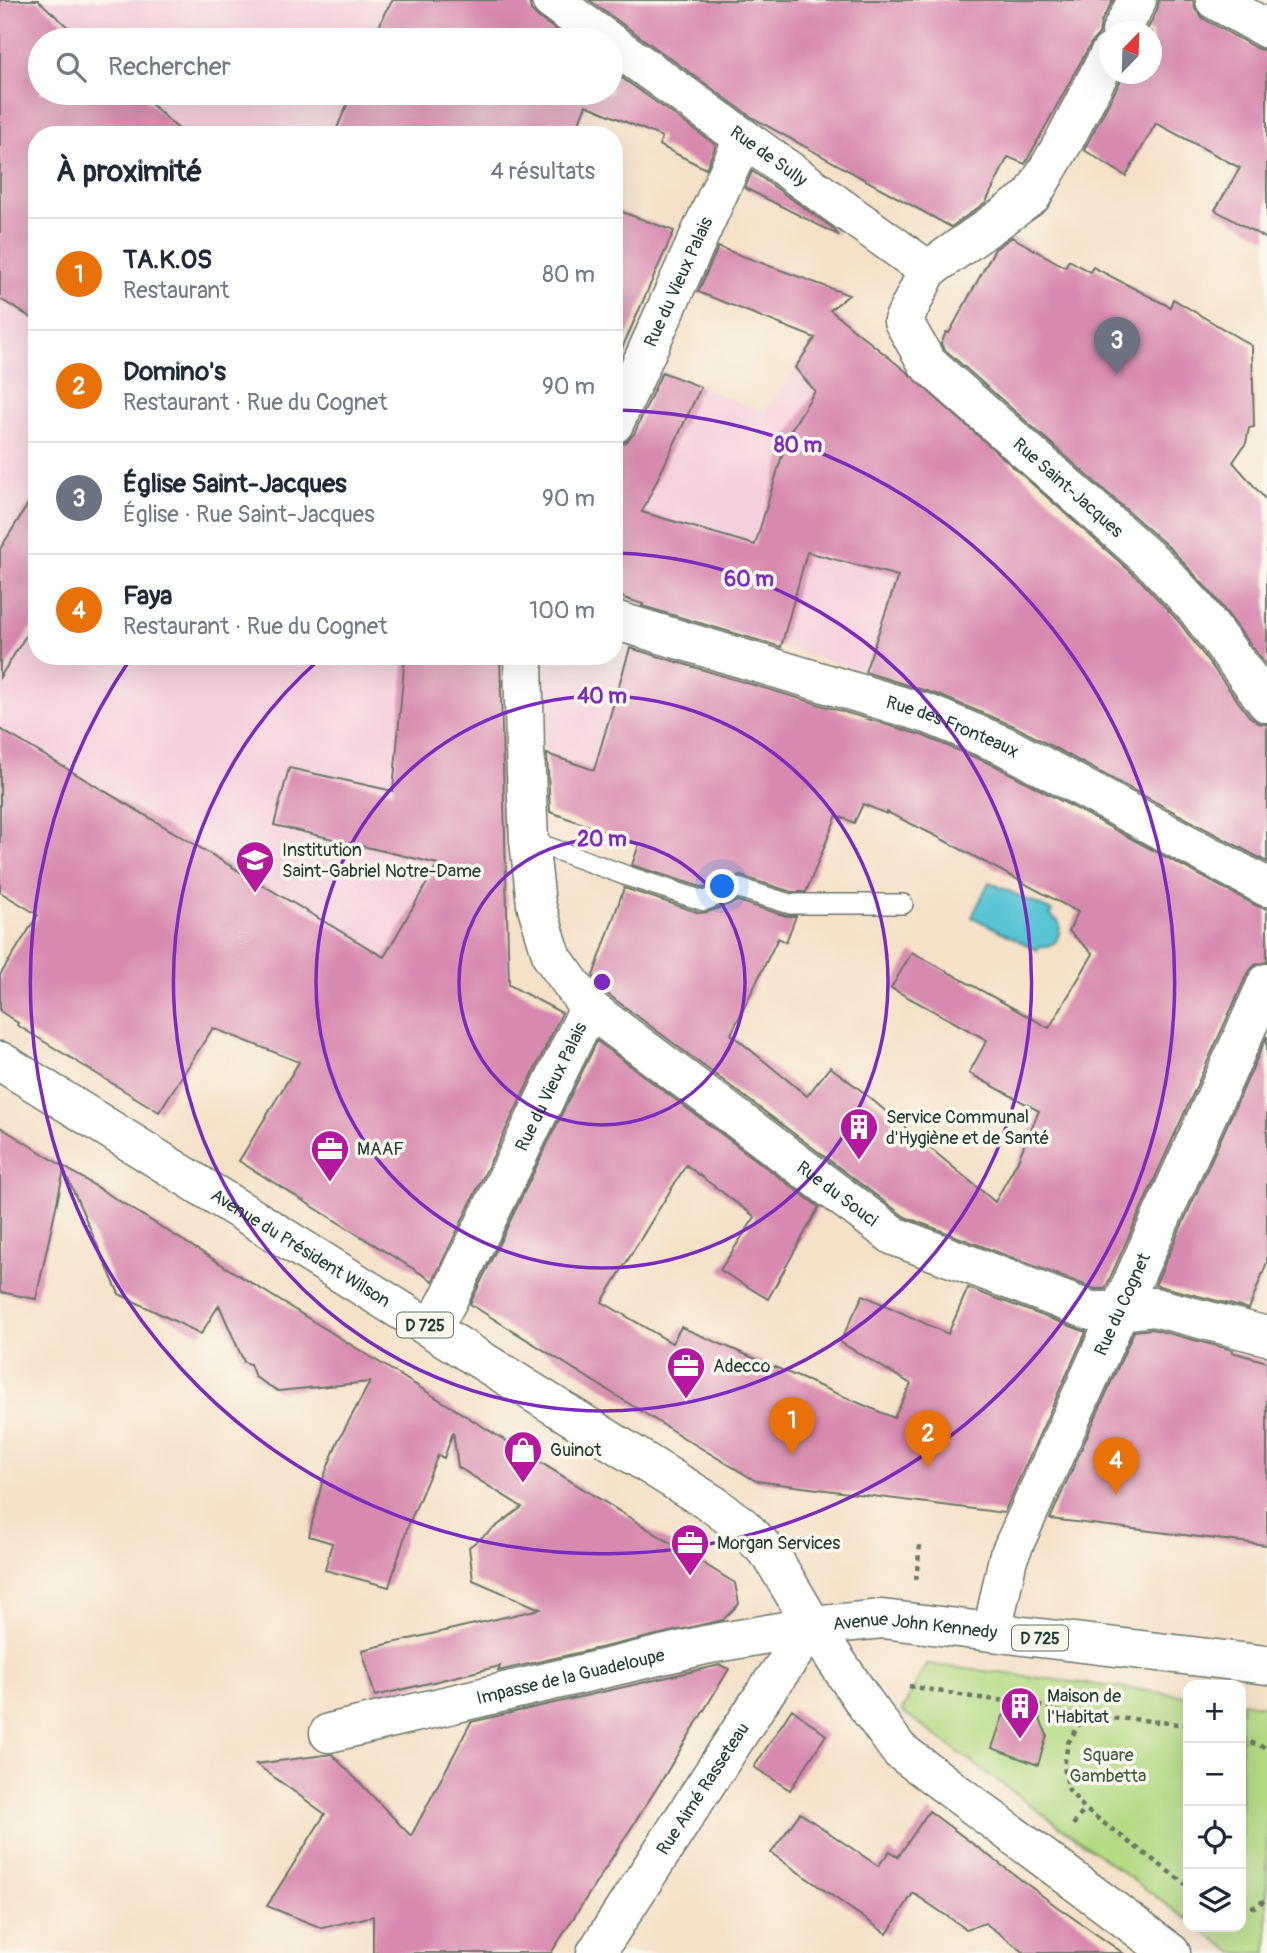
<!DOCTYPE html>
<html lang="fr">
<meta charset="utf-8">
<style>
:root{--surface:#fff;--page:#f6f6f7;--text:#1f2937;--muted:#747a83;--line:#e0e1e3;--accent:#7c3aed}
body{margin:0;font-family:Pangolin,sans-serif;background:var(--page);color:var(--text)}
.controls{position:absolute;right:21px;bottom:21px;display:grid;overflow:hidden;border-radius:14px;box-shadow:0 7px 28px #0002}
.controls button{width:63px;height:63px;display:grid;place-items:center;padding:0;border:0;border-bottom:2px solid var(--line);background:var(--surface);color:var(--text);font:35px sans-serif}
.compass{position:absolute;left:1099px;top:21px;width:63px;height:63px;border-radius:50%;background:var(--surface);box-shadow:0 7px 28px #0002;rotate:23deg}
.you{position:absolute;left:723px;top:887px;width:24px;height:24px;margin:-18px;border:5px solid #fff;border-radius:50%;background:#1a73e8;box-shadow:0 0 0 10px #1a73e833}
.badge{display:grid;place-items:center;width:46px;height:46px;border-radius:50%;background:var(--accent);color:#fff;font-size:23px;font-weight:700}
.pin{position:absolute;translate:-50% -58px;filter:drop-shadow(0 2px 4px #0008)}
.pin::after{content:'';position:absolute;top:37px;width:24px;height:21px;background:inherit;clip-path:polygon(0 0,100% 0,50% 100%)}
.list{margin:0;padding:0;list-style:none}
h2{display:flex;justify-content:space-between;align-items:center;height:91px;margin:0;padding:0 28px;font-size:30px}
h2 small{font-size:23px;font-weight:400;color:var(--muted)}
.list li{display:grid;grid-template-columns:46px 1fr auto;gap:21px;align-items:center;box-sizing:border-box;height:112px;padding:0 28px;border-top:2px solid var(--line)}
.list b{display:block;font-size:26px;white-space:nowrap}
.list p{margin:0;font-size:23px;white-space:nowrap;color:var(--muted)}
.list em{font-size:23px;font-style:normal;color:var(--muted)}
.icon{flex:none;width:38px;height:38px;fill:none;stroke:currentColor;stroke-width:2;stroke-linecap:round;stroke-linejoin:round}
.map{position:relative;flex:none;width:1267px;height:1953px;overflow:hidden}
.search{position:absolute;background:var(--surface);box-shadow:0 7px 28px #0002;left:28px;top:28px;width:595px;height:77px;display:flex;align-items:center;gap:18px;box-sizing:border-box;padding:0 24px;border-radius:38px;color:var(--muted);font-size:26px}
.panel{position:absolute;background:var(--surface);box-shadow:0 7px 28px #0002;left:28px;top:126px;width:595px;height:539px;border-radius:28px}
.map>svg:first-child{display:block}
</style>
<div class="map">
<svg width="1267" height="1953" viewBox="0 0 1267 1953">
<rect width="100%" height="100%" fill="#fbf7ec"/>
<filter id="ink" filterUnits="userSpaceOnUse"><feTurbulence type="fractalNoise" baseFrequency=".0143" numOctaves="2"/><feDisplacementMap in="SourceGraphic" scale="14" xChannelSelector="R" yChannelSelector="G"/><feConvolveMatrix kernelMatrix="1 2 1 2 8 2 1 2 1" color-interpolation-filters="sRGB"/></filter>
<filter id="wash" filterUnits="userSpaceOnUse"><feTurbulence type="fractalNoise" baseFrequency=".00686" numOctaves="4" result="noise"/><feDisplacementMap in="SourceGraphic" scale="28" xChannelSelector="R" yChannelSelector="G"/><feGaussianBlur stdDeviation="1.57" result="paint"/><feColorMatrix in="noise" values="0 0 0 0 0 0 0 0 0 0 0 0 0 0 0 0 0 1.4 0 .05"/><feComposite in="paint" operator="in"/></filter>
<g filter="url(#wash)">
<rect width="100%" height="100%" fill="#f5e1c8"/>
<path fill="#f4cfdd" d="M0,0H521L578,40H40V93H569L537,123L533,135H37V656H500L510,980L468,971L299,1054L295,1061L254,1044L0,892Z
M835,320L846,322L1014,461L943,579L907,684L614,595V469L659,371L764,412L796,370L795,368L814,339Z
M614,641L681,661L661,735L642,846L587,825L605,774L546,754L544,665L547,656H614Z"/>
<path fill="#b4da83" stroke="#6a8c5c" stroke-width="2" d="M926,1664L1188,1696V1920L902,1711Z
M1241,1702L1267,1706V1953H1234L1197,1927H1241Z"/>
<path fill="#59c4d4" stroke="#3c8084" stroke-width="2" d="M989,882L1052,911L1050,915L1059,922C1061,935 1057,948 1041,946L1037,950L972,917Z"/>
<g id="blocks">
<path fill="#d889af" d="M0,0H38L82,40H40V93H139L185,135H37V321L0,299Z
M393,0H529L531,10L538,17L570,40H374L385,12Z
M589,0H1113L1101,22L1099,34L1091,43L1025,164L1008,157L986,202L951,227L753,118Z
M1159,0H1193L1196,11L1204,19L1256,48L1267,51V239L1215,210L1240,168L1156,123L1126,176L1084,150L1124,74H1152V32H1146L1157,10Z
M611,70L716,145L706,169L659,145L662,137L586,105L574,135H334L352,93H611Z
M752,171L834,229L838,235L745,188Z
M614,209L674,231L619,355L621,356L614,370Z
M1012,237L1065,267L1069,260L1090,272L1093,267L1170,307L1173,299L1252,346L1254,427L1249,428L1246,443L1233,462L1267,501V666L1213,595L1172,550L944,349L941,344L946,332L949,333L995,249Z
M718,247L849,295L830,310L908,373L1141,581L1179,622L1249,716L1258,723L1267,724V862L1014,726L936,694L865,672L898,576L807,552L781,647L642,606L643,604L614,595V446L626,442L634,434L662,372L701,387L642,512L755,545L789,433L815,391L795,368L815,338L698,292Z
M37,490V618L0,677V549Z
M630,648L921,735L996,766L1257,906L1267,909V962L1255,965L1247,974L1105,1289H1095L905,1217L605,992L593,976L624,888L700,913L708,912L738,901L786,916H796L786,942L778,938L731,1034L807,1096L830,1067L858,1088L995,1202L1017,1162L1039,1111L969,1073L987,1040L891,988L912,952L1049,1028L1093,954L1069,931L1078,912L934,835L887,812V814L863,804L854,823L837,815L806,892H792L741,876L734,877L704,888L632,865L639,844L550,812L547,754L594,770Z
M405,656H500L509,985L562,1013L433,1281L239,1161L299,1062L213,1028L159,1112L17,1025L18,1023L0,1011V975L38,915L0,892V729L384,957L438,864L274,825L289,768L393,791Z
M1267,1036V1262L1249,1309L1155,1285Z
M597,1041L819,1207L768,1299L720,1270L755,1217L686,1165L602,1302L672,1343L681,1327L894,1418L911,1384L840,1342L863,1295L948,1334L968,1288L1086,1332L1004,1513L756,1481L684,1438L470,1304Z
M0,1127L735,1583L739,1604L723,1620L498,1671L500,1666L375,1696L362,1650L540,1609L473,1580L469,1547L522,1507L458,1467L453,1432L444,1458L438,1455L408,1526L389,1587L325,1570L332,1543L309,1536L323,1479L338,1441L370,1382L278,1391L255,1377L250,1364L244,1362L219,1305L201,1334L119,1294L64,1170L36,1299L0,1292Z
M1152,1329L1233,1350L1232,1352L1267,1362V1545L1050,1519L1134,1331Z
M720,1665L729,1669L662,1780L551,1953H373V1916L322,1928L267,1906L325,1814L256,1764L332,1754L411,1836L471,1722Z
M1033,1704L1047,1735L1038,1765L992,1748L1003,1716Z
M792,1709L826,1735L790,1790L754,1767Z
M929,1811L1056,1906L1123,1953H1025L985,1923L966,1929L913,1893L887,1934L771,1853L800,1813L878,1866L890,1851L898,1857Z"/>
</g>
</g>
<g filter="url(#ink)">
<use href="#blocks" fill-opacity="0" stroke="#6a7668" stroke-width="2"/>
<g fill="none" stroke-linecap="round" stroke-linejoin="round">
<g stroke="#6a7668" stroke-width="22">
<path id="lane" d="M529,840L630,877L704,901L738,888L790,904H903"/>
</g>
<g stroke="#6a7668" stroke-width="41">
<g id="street">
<path d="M551,0L607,40"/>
<path d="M1215,0L1267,29"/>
<path d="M1121,32L1137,0"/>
<path id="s1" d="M611,43L928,270"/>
<path id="s2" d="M1110,53L1063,143L1032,196L928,270L903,321L927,363L1156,565L1196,608L1267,703"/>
<path id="s3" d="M614,424L743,139"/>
<path id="s4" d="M614,620L928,714L1005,746L1267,887"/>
<path id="s5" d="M523,656L525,749L529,840L536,904L552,957L589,1008L894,1236L1091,1311H1119L1154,1307L1267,1336"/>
<path id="s6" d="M432,1329L448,1300L589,1008"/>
<path d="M813,1626L864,1702L899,1750L1171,1953"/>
<path id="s7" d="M992,1632L1008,1558L1267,983"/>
<path id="s8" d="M329,1733L705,1645L813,1626"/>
<path id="s9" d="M596,1953L767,1690L813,1626"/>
</g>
</g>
<g stroke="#6a7668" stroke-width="41">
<g id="primary">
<path id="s10" d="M0,1061L714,1505L743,1527L771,1555L813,1626L882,1619L1267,1665"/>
</g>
</g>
<path stroke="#6a7668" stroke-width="4.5" stroke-dasharray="5 5" stroke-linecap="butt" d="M916,1580L920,1545
M909,1686L972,1697L1033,1704L1083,1718
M1188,1725L1133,1719L1083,1718L1068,1743L1064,1767L1069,1790L1085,1809L1188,1886
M1241,1739L1267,1748
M1073,1825L1085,1809
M1241,1906L1254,1907L1267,1899"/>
<use href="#lane" stroke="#fff" stroke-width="19"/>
<use href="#street" stroke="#fff" stroke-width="38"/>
<use href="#primary" stroke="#fff" stroke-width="38"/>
</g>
</g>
<g fill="none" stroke="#7b2cbf" stroke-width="3.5">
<circle cx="602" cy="982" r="143"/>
<circle cx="602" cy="982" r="286"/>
<path d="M617 553A429 429 0 1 1 321 658"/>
<path d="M617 410A572 572 0 1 1 131 658"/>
</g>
<defs>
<g id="school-pin" transform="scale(2.0125)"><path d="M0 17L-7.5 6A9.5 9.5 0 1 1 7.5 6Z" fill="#b5179e" stroke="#fbf7ec"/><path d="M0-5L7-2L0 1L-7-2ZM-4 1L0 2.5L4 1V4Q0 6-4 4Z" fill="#fff"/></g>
<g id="building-pin" transform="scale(2.0125)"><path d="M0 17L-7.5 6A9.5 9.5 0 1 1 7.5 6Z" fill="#b5179e" stroke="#fbf7ec"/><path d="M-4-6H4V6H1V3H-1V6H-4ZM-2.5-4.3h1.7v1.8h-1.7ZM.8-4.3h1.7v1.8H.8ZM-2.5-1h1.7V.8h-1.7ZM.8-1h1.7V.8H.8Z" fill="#fff"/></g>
<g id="office-pin" transform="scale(2.0125)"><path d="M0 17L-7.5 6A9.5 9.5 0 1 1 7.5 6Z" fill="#b5179e" stroke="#fbf7ec"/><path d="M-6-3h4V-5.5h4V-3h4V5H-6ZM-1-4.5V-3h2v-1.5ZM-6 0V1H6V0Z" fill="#fff"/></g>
<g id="shop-pin" transform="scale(2.0125)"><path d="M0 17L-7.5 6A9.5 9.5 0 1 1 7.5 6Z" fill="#b5179e" stroke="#fbf7ec"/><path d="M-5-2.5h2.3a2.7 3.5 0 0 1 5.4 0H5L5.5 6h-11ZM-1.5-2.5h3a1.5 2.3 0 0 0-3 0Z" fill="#fff"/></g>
</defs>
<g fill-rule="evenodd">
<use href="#school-pin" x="255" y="860"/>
<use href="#building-pin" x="859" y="1127"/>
<use href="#office-pin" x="330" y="1149"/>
<use href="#office-pin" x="686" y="1366"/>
<use href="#shop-pin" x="523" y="1450"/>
<use href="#office-pin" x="690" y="1543"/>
<use href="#building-pin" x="1020" y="1706"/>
</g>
<g text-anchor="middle" stroke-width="7" stroke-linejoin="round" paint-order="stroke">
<g fill="#fbf7ec" stroke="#61756b" stroke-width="2">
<rect x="397" y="1312.5" width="56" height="25" rx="5"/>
<rect x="1012" y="1625.5" width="56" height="25" rx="5"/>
</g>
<g font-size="16" font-weight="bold" fill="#1f3d34">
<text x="425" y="1331">D 725</text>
<text x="1040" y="1644">D 725</text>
</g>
<g font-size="18" fill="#1f3d34" stroke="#fbf7ec">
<text dy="6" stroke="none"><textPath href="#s1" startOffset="194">Rue de Sully</textPath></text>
<text dy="6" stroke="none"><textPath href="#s3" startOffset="156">Rue du Vieux Palais</textPath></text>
<text dy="6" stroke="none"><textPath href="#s2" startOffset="584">Rue Saint-Jacques</textPath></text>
<text dy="6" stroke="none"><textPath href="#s4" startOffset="355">Rue des Fronteaux</textPath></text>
<text dy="6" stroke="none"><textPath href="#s6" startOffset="270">Rue du Vieux Palais</textPath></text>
<text dy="6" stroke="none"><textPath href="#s5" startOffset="677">Rue du Souci</textPath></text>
<text dy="6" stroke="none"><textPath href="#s10" startOffset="354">Avenue du Président Wilson</textPath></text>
<text dy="6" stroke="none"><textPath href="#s7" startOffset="354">Rue du Cognet</textPath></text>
<text dy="6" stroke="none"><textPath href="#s10" startOffset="1102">Avenue John Kennedy</textPath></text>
<text dy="6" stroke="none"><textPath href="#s8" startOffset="248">Impasse de la Guadeloupe</textPath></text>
<text dy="6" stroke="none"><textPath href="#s9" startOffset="196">Rue Aimé Rasseteau</textPath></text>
</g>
<g font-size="18" fill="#1f3d34" stroke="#fbf7ec" text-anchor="start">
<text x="282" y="856">Institution<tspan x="282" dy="21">Saint-Gabriel Notre-Dame</tspan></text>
<text x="886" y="1123">Service Communal<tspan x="886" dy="21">d'Hygiène et de Santé</tspan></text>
<text x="357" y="1155">MAAF</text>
<text x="713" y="1372">Adecco</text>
<text x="550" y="1456">Guinot</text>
<text x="717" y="1549">Morgan Services</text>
<text x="1047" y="1702">Maison de<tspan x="1047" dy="21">l'Habitat</tspan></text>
</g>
<g font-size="18" fill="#3d5c44" stroke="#fbf7ec">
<text x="1108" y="1761">Square<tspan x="1108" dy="21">Gambetta</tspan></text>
</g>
</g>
<circle cx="602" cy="982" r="10" fill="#7b2cbf" stroke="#fbf7ec" stroke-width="3.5"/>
<g font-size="21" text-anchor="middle" font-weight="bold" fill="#7b2cbf" stroke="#fbf7ec" stroke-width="7" stroke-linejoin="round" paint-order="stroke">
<text x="798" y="452">80 m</text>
<text x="749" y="586">60 m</text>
<text x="602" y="703">40 m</text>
<text x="602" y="846">20 m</text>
</g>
</svg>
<div class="controls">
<button>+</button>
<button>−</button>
<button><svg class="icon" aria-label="locate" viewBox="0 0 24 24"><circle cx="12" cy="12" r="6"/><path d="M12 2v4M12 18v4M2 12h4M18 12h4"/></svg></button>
<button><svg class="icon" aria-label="layers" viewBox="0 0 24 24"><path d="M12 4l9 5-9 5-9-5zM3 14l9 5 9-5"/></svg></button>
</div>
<svg class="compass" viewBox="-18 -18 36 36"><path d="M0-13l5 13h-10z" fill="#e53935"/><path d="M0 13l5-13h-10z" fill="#747a83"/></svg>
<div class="you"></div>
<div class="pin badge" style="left:792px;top:1455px;background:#e8710a">1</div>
<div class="pin badge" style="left:928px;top:1468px;background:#e8710a">2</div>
<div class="pin badge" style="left:1117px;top:375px;background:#6b7280">3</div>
<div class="pin badge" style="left:1116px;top:1495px;background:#e8710a">4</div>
<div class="search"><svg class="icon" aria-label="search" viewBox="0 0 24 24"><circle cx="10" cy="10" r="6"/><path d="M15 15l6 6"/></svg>Rechercher</div>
<section class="panel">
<h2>À proximité<small>4 résultats</small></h2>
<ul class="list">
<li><span class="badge" style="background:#e8710a">1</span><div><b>TA.K.OS</b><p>Restaurant</p></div><em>80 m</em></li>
<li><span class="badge" style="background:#e8710a">2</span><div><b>Domino's</b><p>Restaurant · Rue du Cognet</p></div><em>90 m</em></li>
<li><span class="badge" style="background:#6b7280">3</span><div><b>Église Saint-Jacques</b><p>Église · Rue Saint-Jacques</p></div><em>90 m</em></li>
<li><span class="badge" style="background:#e8710a">4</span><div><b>Faya</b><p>Restaurant · Rue du Cognet</p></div><em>100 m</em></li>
</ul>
</section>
</div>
